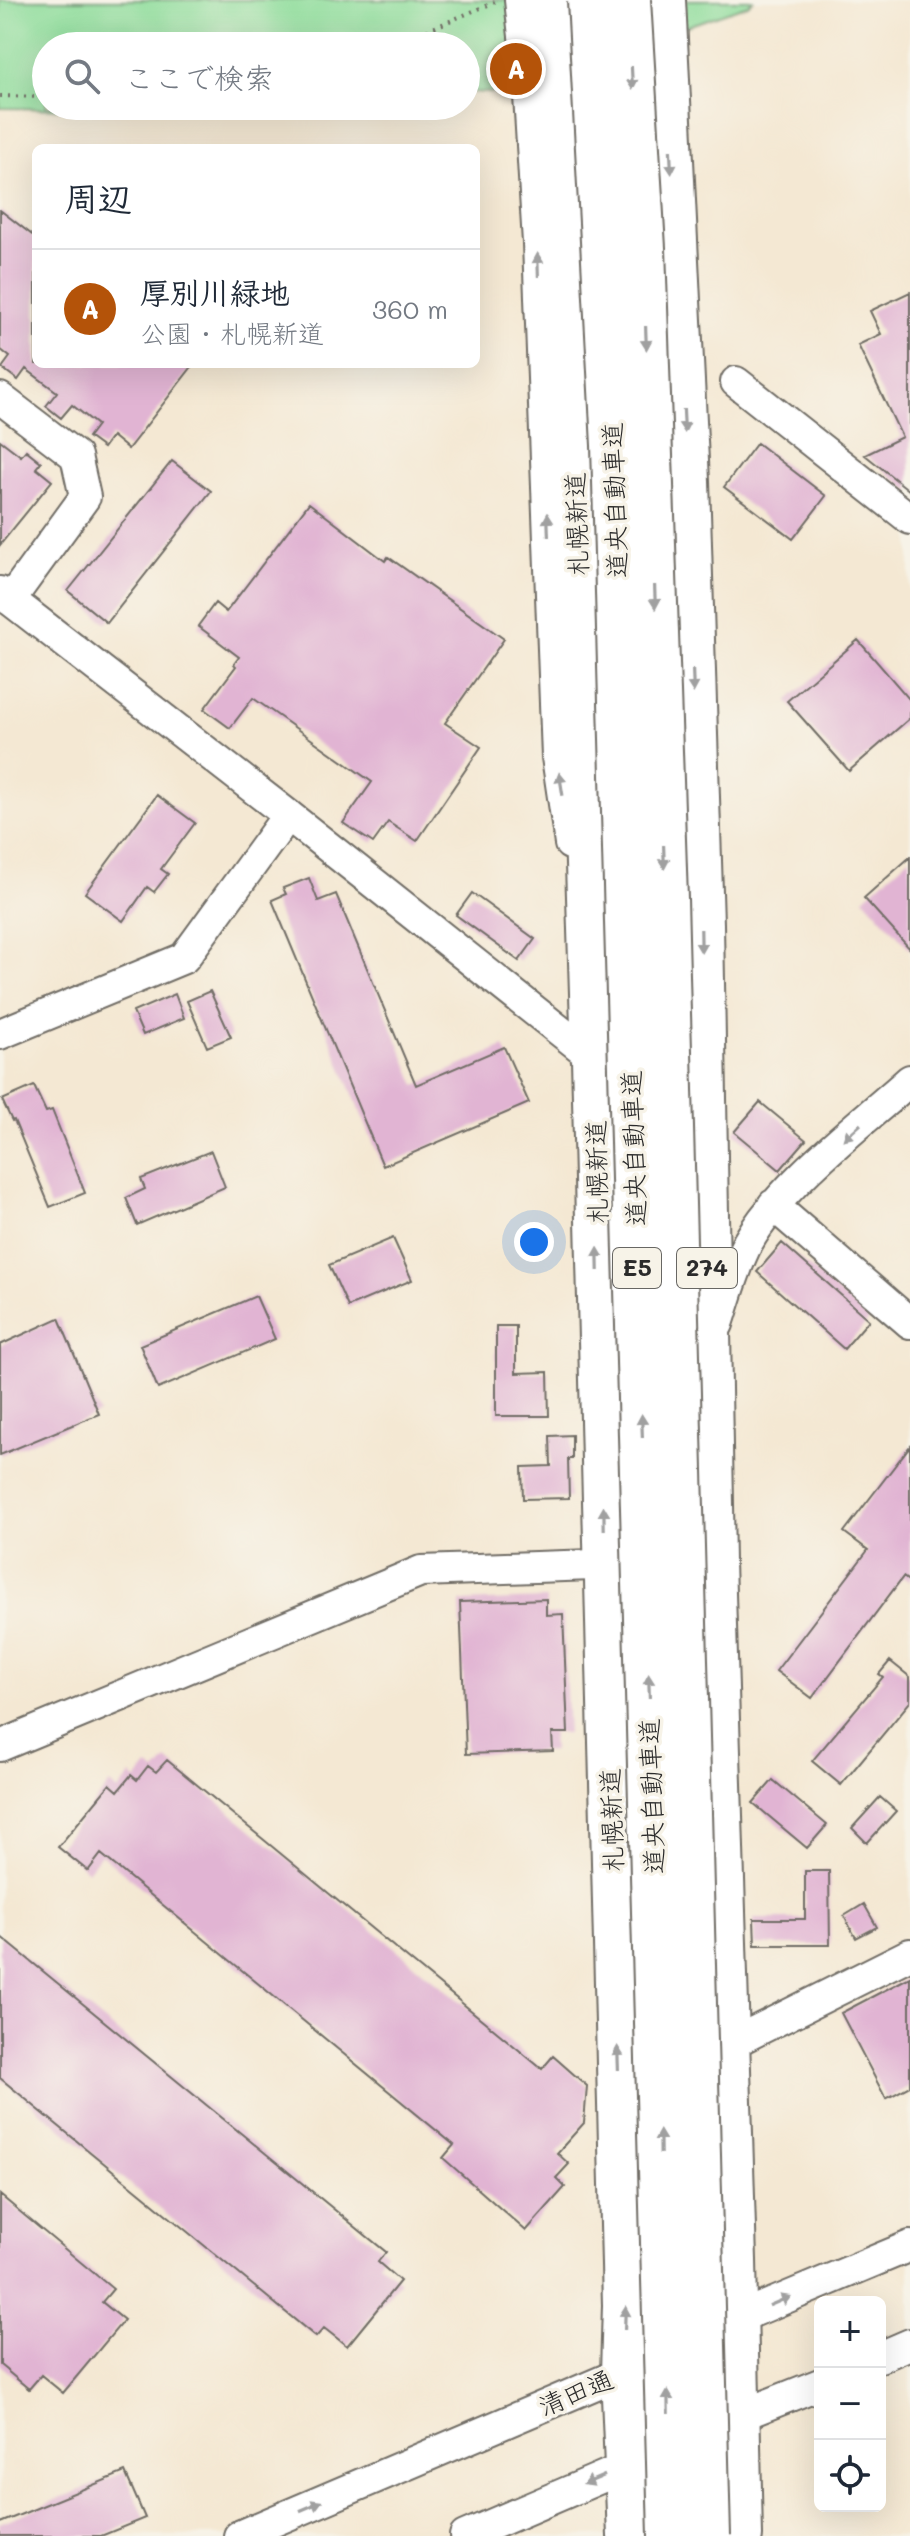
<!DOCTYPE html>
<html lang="ja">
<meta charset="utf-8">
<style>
:root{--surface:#fff;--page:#f6f6f7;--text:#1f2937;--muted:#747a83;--line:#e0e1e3;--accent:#b45309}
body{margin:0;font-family:Mali,"Klee One",sans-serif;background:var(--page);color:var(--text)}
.controls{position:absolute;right:24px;bottom:24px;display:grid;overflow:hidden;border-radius:12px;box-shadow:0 8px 32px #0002}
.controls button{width:72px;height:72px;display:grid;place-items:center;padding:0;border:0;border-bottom:2px solid var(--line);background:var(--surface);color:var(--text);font:40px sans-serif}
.you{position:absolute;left:534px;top:1242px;width:28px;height:28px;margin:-20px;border:6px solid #fff;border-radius:50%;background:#1a73e8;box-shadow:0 0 0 12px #1a73e833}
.badge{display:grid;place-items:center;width:52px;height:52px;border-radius:50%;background:var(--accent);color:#fff;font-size:26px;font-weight:700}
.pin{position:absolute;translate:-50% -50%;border:4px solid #fff;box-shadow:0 2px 8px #0006}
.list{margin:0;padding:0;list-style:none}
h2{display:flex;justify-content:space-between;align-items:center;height:104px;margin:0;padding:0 32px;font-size:34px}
h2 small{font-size:26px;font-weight:400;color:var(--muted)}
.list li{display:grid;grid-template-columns:52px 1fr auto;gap:24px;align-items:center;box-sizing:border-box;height:120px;padding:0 32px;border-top:2px solid var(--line)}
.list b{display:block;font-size:30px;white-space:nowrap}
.list p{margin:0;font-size:26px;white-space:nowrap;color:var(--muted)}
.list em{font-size:26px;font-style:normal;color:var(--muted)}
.icon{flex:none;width:44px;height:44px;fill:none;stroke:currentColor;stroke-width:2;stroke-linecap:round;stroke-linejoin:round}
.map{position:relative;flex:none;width:910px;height:2536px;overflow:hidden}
.search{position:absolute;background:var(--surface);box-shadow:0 8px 32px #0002;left:32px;top:32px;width:448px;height:88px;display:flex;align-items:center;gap:20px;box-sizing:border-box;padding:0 28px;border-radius:44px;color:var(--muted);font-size:30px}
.panel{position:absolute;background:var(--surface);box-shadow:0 8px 32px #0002;left:32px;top:144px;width:448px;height:224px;border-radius:12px}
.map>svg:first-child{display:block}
</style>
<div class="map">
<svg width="910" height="2536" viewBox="0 0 910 2536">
<rect width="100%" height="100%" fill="#f7f3e8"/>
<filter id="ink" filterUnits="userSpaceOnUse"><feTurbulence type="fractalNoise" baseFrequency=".0125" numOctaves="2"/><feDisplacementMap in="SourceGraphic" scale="16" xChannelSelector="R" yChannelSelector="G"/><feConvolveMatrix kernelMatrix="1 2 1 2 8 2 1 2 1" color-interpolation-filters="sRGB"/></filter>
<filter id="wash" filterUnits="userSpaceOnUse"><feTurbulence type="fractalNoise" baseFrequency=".006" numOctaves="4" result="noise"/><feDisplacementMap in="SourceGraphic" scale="32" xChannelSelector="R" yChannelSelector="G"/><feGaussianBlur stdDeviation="1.8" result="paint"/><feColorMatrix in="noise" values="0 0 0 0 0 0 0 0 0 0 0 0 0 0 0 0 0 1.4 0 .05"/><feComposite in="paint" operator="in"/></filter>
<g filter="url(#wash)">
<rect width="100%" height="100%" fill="#f4e8d3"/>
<path fill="#8fdd9c" stroke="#5d8464" stroke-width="2" d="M0,0H753L748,5L496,93L466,92V46H46V106H118L88,109L0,108Z"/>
<g id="blocks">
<path fill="#e1b4d3" d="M0,210L36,238V364H194L128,449L112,436L103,448L88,437L97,425L72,405L61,418L46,406L57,392L26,369L18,380L2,368L10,357L0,349Z
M910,292V491L865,455L902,437L858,345L881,334L870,311Z
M0,440L21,456L26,450L41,462L36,468L52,481L0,545Z
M757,443L826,496L793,539L724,487Z
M172,461L211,491L107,623L68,591Z
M309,503L385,561L388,557L504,639L445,723L481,747L417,841L388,822L373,843L343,823L372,782L253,698L230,728L204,709L236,666L234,664L239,657L198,626L215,603L226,612Z
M858,640L910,700V718L849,771L787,701Z
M157,795L195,823L161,869L168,874L154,892L147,887L123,921L85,893Z
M910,857V949L864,898Z
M309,878L318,901L336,894L416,1085L504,1047L529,1103L383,1166L272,900L286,894L283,888Z
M472,893L535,939L519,961L456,915Z
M210,991L231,1037L207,1047L187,1001Z
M175,994L184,1018L143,1035L133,1012Z
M34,1086L46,1112L52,1110L85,1193L50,1207L14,1120L12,1121L2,1100Z
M760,1102L806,1140L780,1170L734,1132Z
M211,1151L225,1187L137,1225L126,1198L145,1189L141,1179Z
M393,1238L412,1280L348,1307L329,1265Z
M782,1243L869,1320L844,1349L757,1272Z
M256,1296L275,1339L158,1389L140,1345Z
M59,1318L99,1414L0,1455V1345Z
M496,1326H516V1373L548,1372L549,1416H496Z
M572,1435V1459H568L569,1498L523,1499L522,1467L551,1466L550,1436Z
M910,1446V1582L903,1577L812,1698L776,1671L868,1550L844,1532Z
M546,1599V1615L563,1614L568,1733H552L553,1751L466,1754L460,1602Z
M890,1661L910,1677V1702L841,1785L812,1761L883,1677L879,1674Z
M167,1760L542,2069L553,2056L587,2086L584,2123L557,2153L569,2164L556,2178L565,2187L526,2231L443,2158L454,2145L101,1854L88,1871L58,1847L110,1784L118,1791L131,1775L137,1780L148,1766L156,1772Z
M773,1780L827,1825L807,1848L753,1803Z
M880,1797L896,1811L867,1843L852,1828Z
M805,1871H829L830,1945H755L754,1919H805Z
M864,1904L877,1927L856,1938L844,1916Z
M0,1936L386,2252L378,2262L400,2281L347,2346L324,2328L316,2337L0,2078Z
M910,1977V2086L886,2099L841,2013Z
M0,2195L113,2289L102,2302L124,2320L63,2393L41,2375L29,2389L0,2365Z
M125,2472L145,2518L101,2536H0V2523Z"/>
</g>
</g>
<g filter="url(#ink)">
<use href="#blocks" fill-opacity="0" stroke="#716d66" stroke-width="2"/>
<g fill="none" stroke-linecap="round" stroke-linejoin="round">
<g stroke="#716d66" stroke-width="34">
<path id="minor" d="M520,0L527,63L538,243L557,757L570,844
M736,382L910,519
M0,398L76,456L85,497L10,600
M0,592L288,815L594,1058
M0,1034L184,958L288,815
M773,1205L910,1323
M718,1324C727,1297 734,1268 748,1242C780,1185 860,1125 910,1080
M0,1746L421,1571L623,1564
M726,2046L910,1954
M721,2325L910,2246
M880,2357L910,2344
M722,2423L820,2384
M239,2536L638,2366
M465,2536L642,2460"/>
</g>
<g stroke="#716d66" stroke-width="48">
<path id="highway" d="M553,0L566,154L594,1058L625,2305L623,2373L630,2536
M663,0L687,481L701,924L712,1562L734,2260L740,2536"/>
</g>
<path stroke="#716d66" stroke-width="4" stroke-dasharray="2 6" stroke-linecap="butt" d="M390,46L495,2
M0,96L46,97"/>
<use href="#minor" stroke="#fff" stroke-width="30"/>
<use href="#highway" stroke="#fff" stroke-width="44"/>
<g stroke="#716d66" stroke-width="48" stroke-linecap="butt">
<path id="highway-bridge" d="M590,0L614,445L671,2536
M628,0L643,248L665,899L708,2536"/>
</g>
<use href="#highway-bridge" stroke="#fff" stroke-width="44"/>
</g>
<defs><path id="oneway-solid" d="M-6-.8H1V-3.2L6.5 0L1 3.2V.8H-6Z" transform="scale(2)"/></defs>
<g fill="#a0a0a0">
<use href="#oneway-solid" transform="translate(632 78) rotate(87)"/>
<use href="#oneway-solid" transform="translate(671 162) rotate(87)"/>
<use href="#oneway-solid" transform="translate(538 265) rotate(-92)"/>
<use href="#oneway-solid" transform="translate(646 338) rotate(88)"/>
<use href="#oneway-solid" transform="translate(684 421) rotate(87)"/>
<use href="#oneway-solid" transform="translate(548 525) rotate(-92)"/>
<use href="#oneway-solid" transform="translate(655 597) rotate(88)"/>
<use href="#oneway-solid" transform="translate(693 681) rotate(88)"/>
<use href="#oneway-solid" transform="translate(561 784) rotate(-99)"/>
<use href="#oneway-solid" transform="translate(664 857) rotate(88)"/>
<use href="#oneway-solid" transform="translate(701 941) rotate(89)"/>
<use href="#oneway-solid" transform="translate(852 1132) rotate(138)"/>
<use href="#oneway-solid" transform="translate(598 1259) rotate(-91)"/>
<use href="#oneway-solid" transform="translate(642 1426) rotate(-92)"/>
<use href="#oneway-solid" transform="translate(604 1518) rotate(-91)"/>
<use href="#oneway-solid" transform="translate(649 1686) rotate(-92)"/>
<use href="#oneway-solid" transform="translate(618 2058) rotate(-92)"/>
<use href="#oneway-solid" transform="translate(660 2142) rotate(-91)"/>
<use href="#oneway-solid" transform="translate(780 2301) rotate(-23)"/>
<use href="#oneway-solid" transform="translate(625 2318) rotate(-88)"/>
<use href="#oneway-solid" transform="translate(668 2402) rotate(-91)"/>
<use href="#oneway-solid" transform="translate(594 2480) rotate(157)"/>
<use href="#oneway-solid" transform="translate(311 2506) rotate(-23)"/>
</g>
</g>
<g text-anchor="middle" stroke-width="7" stroke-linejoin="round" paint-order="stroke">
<g fill="#f7f3e8" stroke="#686764" stroke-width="2">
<rect x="613" y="1248" width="48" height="40" rx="6"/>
<rect x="677" y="1248" width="60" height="40" rx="6"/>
</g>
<g font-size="24" font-weight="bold" fill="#2b2b2b">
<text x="637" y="1276">E5</text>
<text x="707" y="1276">274</text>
</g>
<g font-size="26" fill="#2b2b2b" stroke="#f7f3e8">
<text transform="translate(615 500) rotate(-92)" y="9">道央自動車道</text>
<text transform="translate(577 524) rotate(-92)" y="9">札幌新道</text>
<text transform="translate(634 1148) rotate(-92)" y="9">道央自動車道</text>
<text transform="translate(597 1172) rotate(-91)" y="9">札幌新道</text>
<text transform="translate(652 1796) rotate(-92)" y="9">道央自動車道</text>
<text transform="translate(612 1820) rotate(-92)" y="9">札幌新道</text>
<text transform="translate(576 2393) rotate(-23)" y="9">清田通</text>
</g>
</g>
</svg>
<div class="controls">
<button>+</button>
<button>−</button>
<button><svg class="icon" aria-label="locate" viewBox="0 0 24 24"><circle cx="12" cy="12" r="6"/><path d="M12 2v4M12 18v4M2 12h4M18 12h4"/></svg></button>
</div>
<div class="you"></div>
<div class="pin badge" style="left:516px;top:69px">A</div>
<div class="search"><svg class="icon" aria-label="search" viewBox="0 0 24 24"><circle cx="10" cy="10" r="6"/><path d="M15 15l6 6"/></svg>ここで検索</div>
<section class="panel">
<h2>周辺<small></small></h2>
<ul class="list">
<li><span class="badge">A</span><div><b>厚別川緑地</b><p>公園 · 札幌新道</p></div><em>360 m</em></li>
</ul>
</section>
</div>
